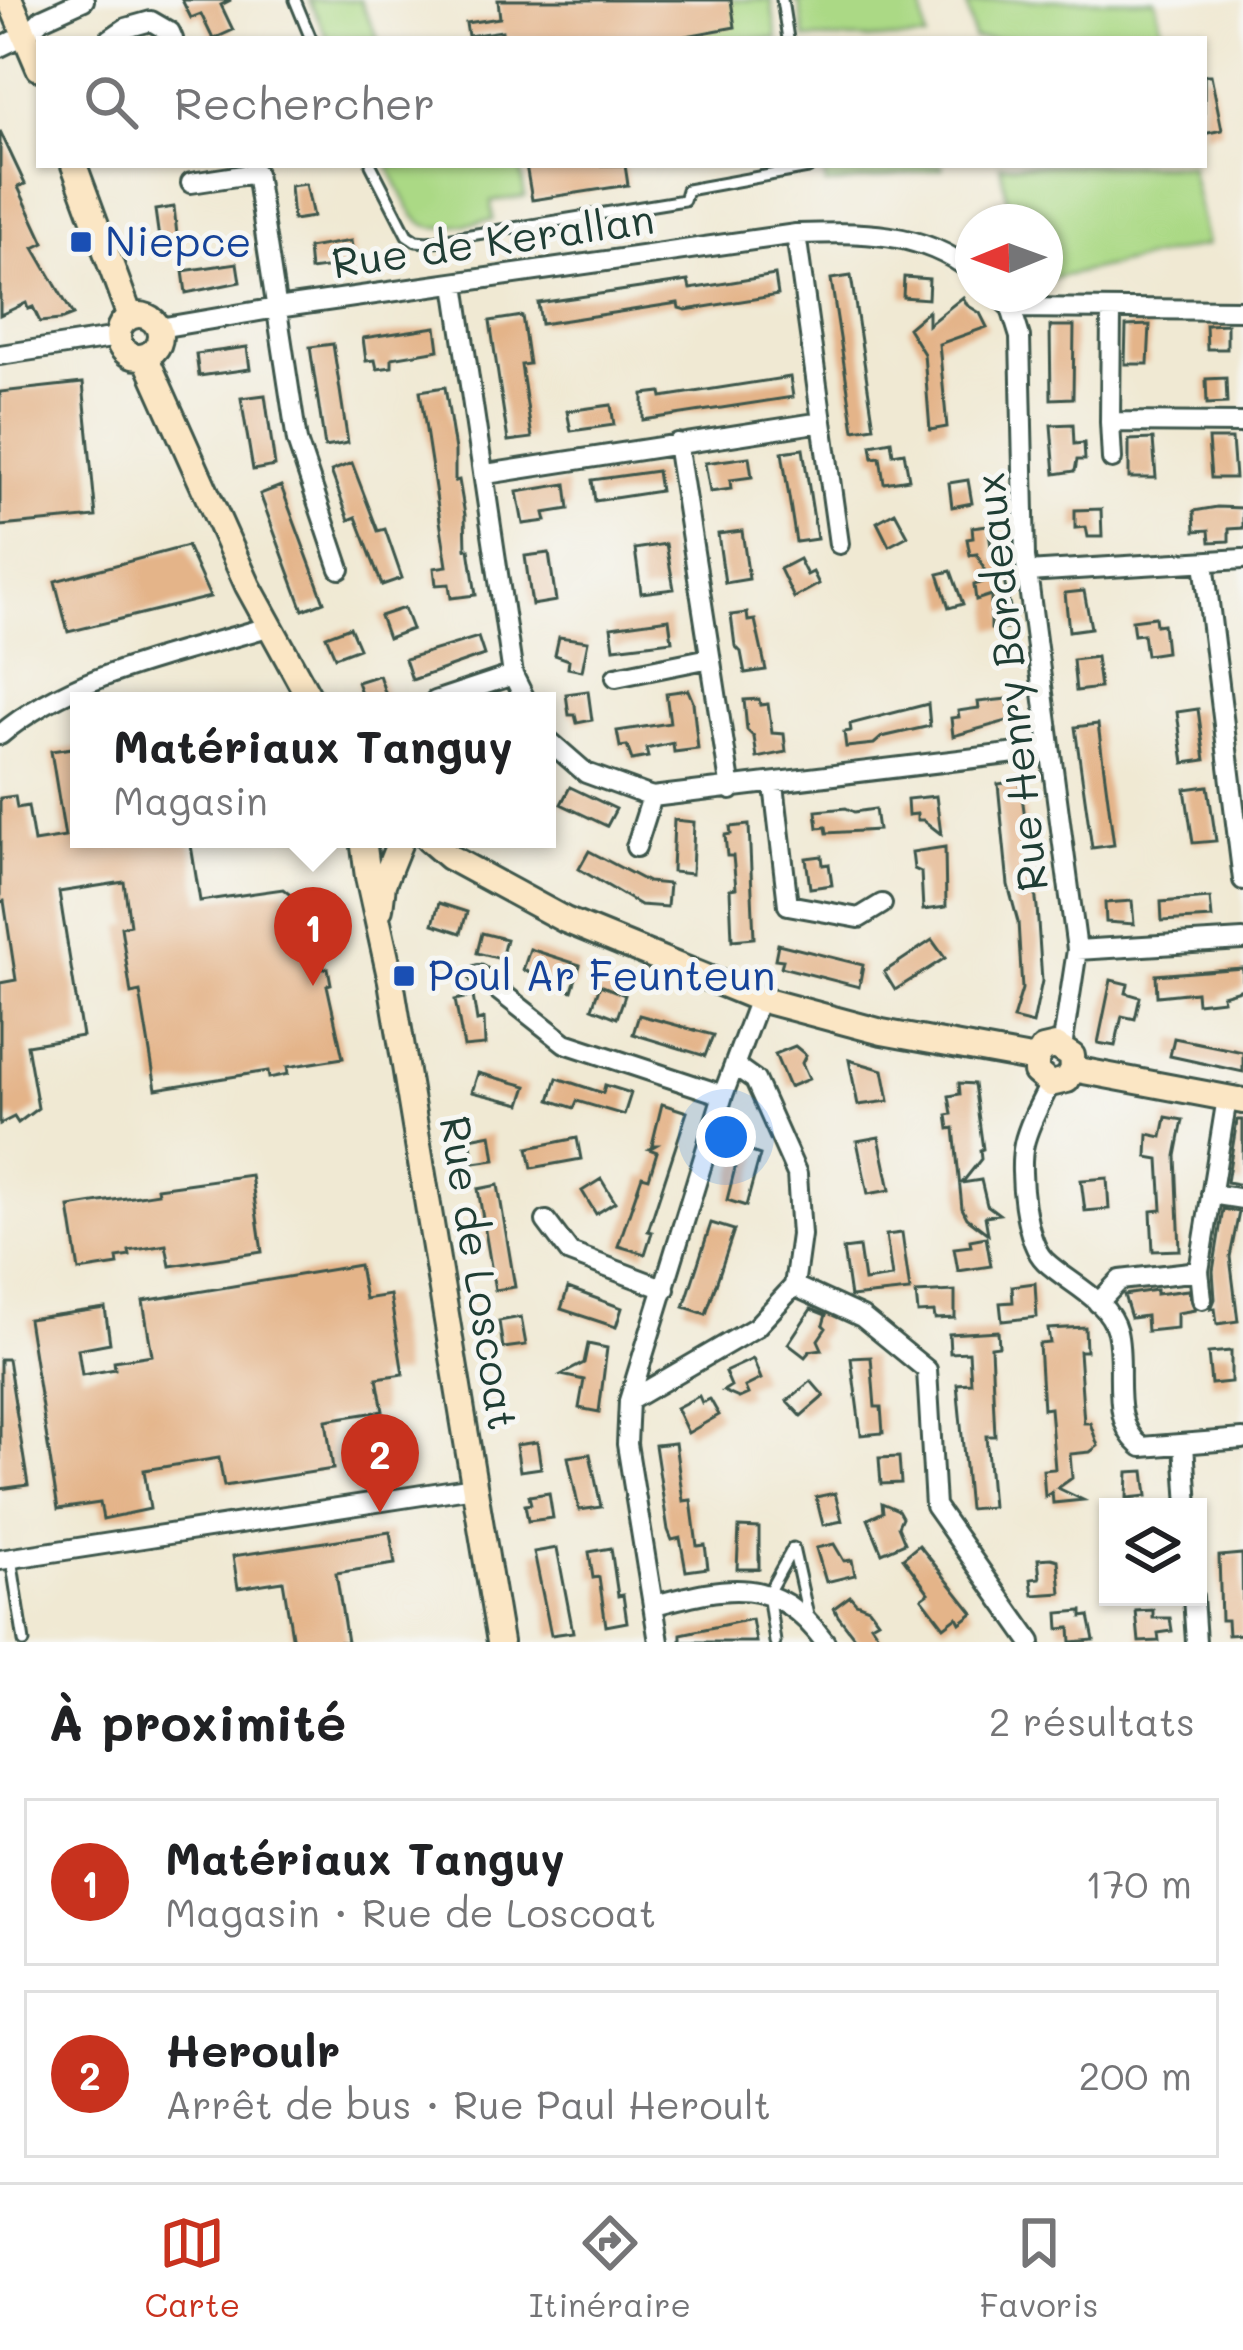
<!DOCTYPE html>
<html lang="fr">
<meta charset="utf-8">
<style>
:root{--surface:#fff;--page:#f6f6f6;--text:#202124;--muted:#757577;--line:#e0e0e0;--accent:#c8321e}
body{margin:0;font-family:Mali,sans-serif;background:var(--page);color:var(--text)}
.controls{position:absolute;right:36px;bottom:36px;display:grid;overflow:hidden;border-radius:0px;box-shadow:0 3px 9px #0004}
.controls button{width:108px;height:108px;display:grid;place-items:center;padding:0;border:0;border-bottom:3px solid var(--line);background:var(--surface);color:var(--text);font:60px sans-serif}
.compass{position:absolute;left:955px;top:204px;width:108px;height:108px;border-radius:50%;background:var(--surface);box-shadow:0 3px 9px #0004;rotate:269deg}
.you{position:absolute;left:726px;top:1137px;width:42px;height:42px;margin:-30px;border:9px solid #fff;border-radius:50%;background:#1a73e8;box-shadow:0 0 0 18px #1a73e833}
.badge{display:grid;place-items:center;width:78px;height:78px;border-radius:50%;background:var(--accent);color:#fff;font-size:39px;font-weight:700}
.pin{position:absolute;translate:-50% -99px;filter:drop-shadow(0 3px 6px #0008)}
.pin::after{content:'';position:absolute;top:63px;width:42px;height:36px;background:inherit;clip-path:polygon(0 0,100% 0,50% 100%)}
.popup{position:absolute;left:70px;top:692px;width:486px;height:156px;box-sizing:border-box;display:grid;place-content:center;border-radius:0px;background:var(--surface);filter:drop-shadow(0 3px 9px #0005);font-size:39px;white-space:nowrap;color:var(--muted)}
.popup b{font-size:45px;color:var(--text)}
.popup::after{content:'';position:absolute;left:50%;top:100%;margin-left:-24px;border:24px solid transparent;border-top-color:var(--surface)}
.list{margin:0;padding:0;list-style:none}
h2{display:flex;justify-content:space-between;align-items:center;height:156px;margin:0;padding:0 48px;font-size:51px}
h2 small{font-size:39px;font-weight:400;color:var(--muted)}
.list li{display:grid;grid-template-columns:78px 1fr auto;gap:36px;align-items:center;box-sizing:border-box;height:168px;margin:0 24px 24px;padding:0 24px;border:3px solid var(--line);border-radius:0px}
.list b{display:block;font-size:45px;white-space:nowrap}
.list p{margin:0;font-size:39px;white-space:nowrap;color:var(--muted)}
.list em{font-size:39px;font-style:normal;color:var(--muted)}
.icon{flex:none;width:66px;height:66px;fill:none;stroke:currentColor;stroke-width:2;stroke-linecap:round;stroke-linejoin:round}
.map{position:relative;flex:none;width:1243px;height:1642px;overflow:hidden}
.search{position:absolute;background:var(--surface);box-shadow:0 3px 9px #0004;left:36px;right:36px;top:36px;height:132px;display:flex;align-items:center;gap:30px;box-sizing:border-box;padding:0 42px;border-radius:0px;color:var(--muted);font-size:45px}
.sheet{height:540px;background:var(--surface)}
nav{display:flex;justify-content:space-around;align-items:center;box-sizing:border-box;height:168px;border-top:3px solid var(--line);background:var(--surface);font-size:33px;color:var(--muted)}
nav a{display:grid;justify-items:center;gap:6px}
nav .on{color:var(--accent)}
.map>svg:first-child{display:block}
</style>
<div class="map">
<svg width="1243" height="1642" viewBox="0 0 1243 1642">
<rect width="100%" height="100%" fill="#f6f6f2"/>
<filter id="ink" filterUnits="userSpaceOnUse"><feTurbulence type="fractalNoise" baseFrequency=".00833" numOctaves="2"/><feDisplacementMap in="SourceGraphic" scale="24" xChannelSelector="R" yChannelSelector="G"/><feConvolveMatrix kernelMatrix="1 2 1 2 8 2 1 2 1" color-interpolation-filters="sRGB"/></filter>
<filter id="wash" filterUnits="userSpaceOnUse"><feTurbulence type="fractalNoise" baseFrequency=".004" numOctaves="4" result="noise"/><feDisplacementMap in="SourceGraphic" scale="48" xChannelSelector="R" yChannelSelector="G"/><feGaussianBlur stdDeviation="2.7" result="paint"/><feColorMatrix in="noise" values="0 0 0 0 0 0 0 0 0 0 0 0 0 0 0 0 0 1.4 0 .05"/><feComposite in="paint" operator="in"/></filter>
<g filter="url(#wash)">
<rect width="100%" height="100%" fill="#f0e9d3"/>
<path fill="#abd985" stroke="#658b5c" stroke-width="3" d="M309,0H360L378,39H328Z
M731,0H771L777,39H670Z
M789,0H921L926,39H805L799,2Z
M996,0H1155L1164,39H974L967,6Z
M388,165H520L525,197L491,201L493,220C414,232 423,238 388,165Z
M823,165H942V169L826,185Z
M1000,165H1190L1207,245L1045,280V222H1012Z"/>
<g id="blocks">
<path fill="#e4b489" d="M182,0H231L221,5L233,30L213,39L201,14L191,18Z
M498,0H731L735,27L670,39H503L502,31L468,36L466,23L500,18Z
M1204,75H1211L1222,130L1204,134Z
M0,131L25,184L18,187L44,243L34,248L73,315L60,320L40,322L33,307L28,309L26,303L0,315Z
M526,165H625L628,185L532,200Z
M306,184L313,217L293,220L290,186Z
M174,207L178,244L160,246L155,210Z
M351,241L355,264L310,270L308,248Z
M237,263L240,282L186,293L183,271Z
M775,275L778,295L686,310L679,308L678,303L541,324L538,303L688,281L690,289Z
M851,276L874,427L854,430L831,279Z
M904,277L929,279L928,299L903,297Z
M963,297L967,305L980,313L987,327L939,344L947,427L930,430L924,354L908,328L928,311V325Z
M522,316L529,364L521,365L532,438L508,441L490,321Z
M1227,324V349H1207L1206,325Z
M1150,325L1148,364H1125L1126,326Z
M1050,326H1074L1073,398L1051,399Z
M436,327L439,350L392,358V367L377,369L375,360L366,361L363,338Z
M333,344L348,443L325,447L310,347Z
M247,347L250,369L199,376L196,354Z
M790,377L793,397L643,420V394L661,392L662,397Z
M1226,378L1227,403L1207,404L1206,379Z
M83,383L96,517L0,526V392Z
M445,387L455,450V481L459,480L465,515L466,549H469L476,595L451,598L449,584L436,585L434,568L447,566L420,391Z
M265,395L275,466L253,470L241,398Z
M611,405L614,425L571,431L567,411Z
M1073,424L1074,444L1084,443L1085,460H1077L1075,471L1055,474L1051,425Z
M1153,439L1156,478H1129V440Z
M1208,439H1232L1235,478H1211Z
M891,441L893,454L904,452L909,479L884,483L880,457L873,458L871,445Z
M803,449L817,539L796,542L782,452Z
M749,457L752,477L730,480L731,489L710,492L705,463Z
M352,463L378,531L385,529L402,578L382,585L356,517L349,520L331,471Z
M657,471L660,491L595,501L592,480Z
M968,480L972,503L952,507L949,483Z
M566,484L569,509L544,513L546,521L523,524L517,492Z
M281,486L324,602L303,610L260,494Z
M1217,507L1243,508V528L1229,529V541L1210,542L1209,530L1195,531L1194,511Z
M1101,509L1102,537H1088L1086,527L1075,528V510Z
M895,512L908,536L889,546L877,522Z
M988,525L993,561L1010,556L1013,570L1002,573L1010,607H1006V629H991V595L976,600L974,585L989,580L977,554L970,555L967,539L973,538L972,527Z
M742,531L749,579L725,583L718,534Z
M666,544L674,589L641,593L635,549Z
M187,546L210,597L68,632L55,581Z
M549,553L556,601L532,605L525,556Z
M799,559L807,575L813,572L819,584L794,598L780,569Z
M951,571L963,604L949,608L938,574Z
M1084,591L1091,628L1069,631L1065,593Z
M404,608L412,629L388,638L380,616Z
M747,613L748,621L755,620L766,670L745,673L741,652L735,646L731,615Z
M1155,617L1156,625L1163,624L1166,652L1146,655L1143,634L1134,635L1132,620Z
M669,619L672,641L614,648L611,627Z
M350,627L359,648L335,657L326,636Z
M478,637L484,655L412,680L405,659Z
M559,637L588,641L582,671L568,668L569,660L555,655Z
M1096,657L1100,688L1076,691L1073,660Z
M379,675L388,701H364L357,682Z
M688,690L693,702L698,749L674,752L673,743L646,749L648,757L632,760L627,746L620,747L617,731L670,723L666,693Z
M588,691L592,720L577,723L575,715H569L566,694Z
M759,699L760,705L768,704L772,733L784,734L786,752L757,758L754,737L747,730L744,700Z
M1008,699L1011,720L953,736L951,718L959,717L958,711L979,708L978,702Z
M928,704L930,726L882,737L874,744L846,747L844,732L851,731L850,724Z
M1198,709L1205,760L1184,763L1177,712Z
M1098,724L1114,845L1092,848L1075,727Z
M79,747V839H190L200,901L283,889L294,898L316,895L324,969L328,968L331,984L327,985L343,1058L287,1067L288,1074L269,1078L268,1071L156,1089L140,992L131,994L121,927L130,925L124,882L59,892L82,1036L27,1045L38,1108L18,1123L14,1117L0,1124V983L16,980L4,901L0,902V798L15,796L17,808L28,806L34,842L65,837L51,751Z
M1020,781L1037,907L1042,981L1033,1024L1013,1019L1022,989L1018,922L1008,885L998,784Z
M1208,786L1216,841L1193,843L1185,789Z
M570,787L616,809L607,826L561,804Z
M936,796L941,834L923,820H917V814L908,815L907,799Z
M846,808L854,812L875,809L878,830L827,833L826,827L818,828L816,811Z
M674,820L694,822L692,874L672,872Z
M749,825L754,938L732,940L730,889L736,888L733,856H727L725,835L731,834L730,827Z
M945,847L946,907L923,910L921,872L914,869L912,852Z
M589,851L648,882L669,884L667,907L640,905L579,869Z
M822,856L823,865L829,864L832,885L810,888L806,858Z
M1210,898L1212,918L1162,921L1161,902Z
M1132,901L1134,924L1106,922L1105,903Z
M439,903L467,912L461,933L433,924Z
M482,933L506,939L501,959L477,953Z
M932,940L945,958L895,990L884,972Z
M778,944L863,965L859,987L781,967L783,960L775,959Z
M530,949L580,965L572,991L562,988L561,983L523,970Z
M1243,968V989L1222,995L1223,1000L1197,1003L1196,992L1157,996L1156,975Z
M1111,980L1128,984L1126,993L1140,997L1135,1019L1122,1016L1115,1046L1098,1043Z
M600,985L625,995L617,1018L592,1008Z
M473,996L477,1021L484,1019L485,1045L464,1047L455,1000Z
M639,1015L713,1035L705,1056L633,1034Z
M1174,1038L1243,1052V1072L1170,1056Z
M795,1046L806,1055L802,1063L809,1079L789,1087L775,1054Z
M849,1060L883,1070L889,1101L858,1105Z
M478,1073L527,1086L521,1104L472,1092Z
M557,1078L603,1093L605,1085L631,1093L624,1115L577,1101L574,1108L550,1100Z
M959,1083L974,1084L983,1149L980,1150L981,1159L962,1183L981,1180L987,1205L999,1214L985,1216L988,1234L967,1218L962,1208L954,1128L949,1129L947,1115L952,1114L949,1096L960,1094Z
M662,1104L687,1112L648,1231L652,1232L645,1254L618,1246L642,1176L649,1178L657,1152L649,1149L656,1145H652Z
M1166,1117L1183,1120L1176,1156L1180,1250L1153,1251L1151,1211L1162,1210L1159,1159L1147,1157L1148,1134L1162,1137Z
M1237,1120H1243V1185L1227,1182Z
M491,1134L495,1160L474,1163L470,1138Z
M879,1137L890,1190L868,1194L857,1141Z
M577,1138L581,1159L532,1168L528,1148Z
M740,1148L760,1155L746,1206L727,1200Z
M251,1175L262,1252L170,1266L166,1245L129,1251L130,1256L117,1258L118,1265L79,1271L69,1207L158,1193L157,1188Z
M1107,1178L1109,1209L1085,1211L1081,1180Z
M601,1179L615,1202L596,1214L582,1191Z
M498,1185L515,1287L495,1290L478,1189Z
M1223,1209L1239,1212L1230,1257L1238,1321L1217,1324L1215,1308L1211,1309L1215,1299L1213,1271Z
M711,1223L734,1230L706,1314L684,1307Z
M902,1233L910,1291L850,1297L843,1249L859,1247L864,1281L892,1277L886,1235Z
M986,1237L991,1266L958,1271L954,1248L971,1246L970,1240Z
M359,1265L365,1299L390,1295L403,1374L377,1378L383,1411L326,1420L333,1469L224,1486L219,1458L144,1470L150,1509L103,1519L100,1503L58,1509L28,1319L105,1308L110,1343L78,1349L82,1375L115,1369L114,1361L152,1355L143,1301Z
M1035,1283L1037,1317L1002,1321L1000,1303L1013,1302L1012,1286Z
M568,1288L622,1308L616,1327L561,1309Z
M1156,1290V1294L1188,1290L1195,1310L1177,1313V1328L1147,1331L1146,1316L1131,1318L1124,1295Z
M955,1291V1318L935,1319L934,1312L918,1313L916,1293Z
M811,1309L826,1315L823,1325L826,1328L818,1340L822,1349L810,1351L805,1357L788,1344Z
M521,1317L526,1345L503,1348L499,1321Z
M1085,1327L1086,1351H1079L1084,1423H1090L1098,1446L1090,1452L1070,1454L1072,1478L1058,1488L1083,1500L1053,1503L1052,1492L1045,1497L1043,1470L1055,1469L1050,1408L1043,1409L1039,1344L1050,1343L1048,1329Z
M998,1331L999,1346L991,1347L995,1436H986L992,1507L969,1509L957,1384L971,1383L969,1352L950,1353L949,1334Z
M588,1344L607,1348L599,1412L579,1408L584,1380L561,1375L584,1363Z
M1231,1351V1382L1211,1384L1208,1353Z
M871,1357L875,1407H881L883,1433L861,1435L851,1358Z
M0,1359H8L28,1485L0,1489Z
M753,1359L761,1379L745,1387L748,1394L739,1398L723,1391L731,1386L725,1372Z
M811,1381L824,1396L801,1416L787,1401Z
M699,1396L702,1403L710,1399L719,1415L688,1433L676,1408Z
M537,1442L541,1468L520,1471L516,1445Z
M675,1443L683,1501L691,1500L697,1546L705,1545L708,1568L686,1571L680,1538L672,1540L668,1530L655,1445Z
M590,1454L601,1507L579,1510L568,1457Z
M899,1457L901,1483L881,1484L879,1458Z
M1144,1471L1147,1496L1127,1498L1128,1472Z
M549,1493L553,1518L528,1521L525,1505L531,1504L529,1496Z
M835,1493L842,1521L823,1525L816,1497Z
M882,1503L898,1510L902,1517L898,1526L905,1543L882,1553L868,1519L883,1512Z
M739,1527L759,1528V1569H737Z
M390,1532L395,1564L336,1573L347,1642H293L283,1581L238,1588L233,1556Z
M834,1544L844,1561L852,1560L855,1575L826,1582L816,1548Z
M919,1545L973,1613L960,1623L957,1617L944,1627L922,1598L929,1593L903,1558Z
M557,1548L573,1632L551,1635L534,1552Z
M611,1548L618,1596L623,1595L627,1622L606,1626L599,1577L593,1578L589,1552Z
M1242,1554L1243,1634L1228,1635L1227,1620H1221L1219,1556Z
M1051,1558L1058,1560L1061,1593L1033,1595L1031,1579L1040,1578L1038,1559Z
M850,1596L856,1603L869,1608L878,1620L871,1624L883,1642H858L838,1616L834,1608Z
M1153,1610V1618H1170L1172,1631L1158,1633L1159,1641L1139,1642L1136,1611Z
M1082,1611V1617L1089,1616L1094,1640L1071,1642L1070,1628L1059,1629L1058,1613Z
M752,1619L756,1642H681V1634Z"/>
</g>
</g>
<g filter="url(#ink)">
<use href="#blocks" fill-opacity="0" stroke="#3e574c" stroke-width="3"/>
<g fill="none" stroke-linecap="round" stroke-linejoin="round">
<g stroke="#3e574c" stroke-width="15">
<path id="service" d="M295,0L311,39
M782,0L788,39
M371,165L407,235L416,241L428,242L684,200L687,190L808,168L807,165
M11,1558L24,1642
M775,1642L768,1593L793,1548L808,1615"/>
</g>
<g stroke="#3e574c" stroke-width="24">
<path id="minor" d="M110,39L126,28L151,21L170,32L173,39
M0,47L27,34L42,19L84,0
M191,183L256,173L297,441L340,569
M796,234L839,544
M455,284L513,675L526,701
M997,294L1011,308L1020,337L1025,557L1077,950L1062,1048
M1011,308L1243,310
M1111,310L1110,422L1243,423
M159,328L277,308L796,234C858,232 922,230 973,272
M0,355L118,337
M1110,422L1112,459
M677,443L731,790
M486,474L822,422
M1204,562L1243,880
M1027,572L1243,559
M616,677L710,658
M435,701L513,675
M0,735C73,673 178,654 268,627
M547,739L586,773L652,797L1050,749
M774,785L788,905L859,918L882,904
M636,847L652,797
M1077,950L1243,940
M479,975L565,1043L723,1095
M1050,1084C1040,1104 1029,1123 1024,1144C1018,1171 1025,1242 1045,1261C1068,1283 1109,1299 1117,1332C1126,1370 1108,1421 1142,1447L1243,1439
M1211,1194L1243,1199
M546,1221L570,1253L665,1289
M1199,1271L1202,1299
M794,1286L862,1317L927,1370L935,1506L1031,1642
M1098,1303L1120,1280L1199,1271L1227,1098
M629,1401L756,1327L794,1286L801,1235L797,1174L755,1080L734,1065
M1184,1444L1188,1507
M0,1560L474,1487
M1193,1597L1196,1642
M654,1605C727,1586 774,1573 825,1642
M659,1642L627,1444L629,1401L723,1095L759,999"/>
</g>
<g stroke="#3e574c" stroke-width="30">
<path id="secondary" d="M10,0L39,68
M74,165L130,317
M118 336a21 21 0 1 1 42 0a21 21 0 1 1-42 0Z
M145,356L248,586L311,701
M363,839L368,877L391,981L500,1642
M428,839L449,857L565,920L759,999L882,1032L1036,1060
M380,909L383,884L401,839
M1036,1060V1072L1050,1084L1067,1080L1073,1069
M1036,1060L1043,1049L1056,1046L1072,1056L1073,1069
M1073,1069L1243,1101"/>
</g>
<use href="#service" stroke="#fff" stroke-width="9"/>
<use href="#minor" stroke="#fff" stroke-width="18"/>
<use href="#secondary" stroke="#fbe6c4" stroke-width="24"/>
</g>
</g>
<g fill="#1a4fb4" stroke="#f6f6f2" stroke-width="4.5">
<rect x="69" y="230" width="24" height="24" rx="6"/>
<rect x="392" y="964" width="24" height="24" rx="6"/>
</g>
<g text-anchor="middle" stroke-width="10" stroke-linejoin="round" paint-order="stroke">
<g font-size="42" fill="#1f3d34" stroke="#f6f6f2">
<text transform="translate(493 241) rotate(-8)" y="15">Rue de Kerallan</text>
<text transform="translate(1011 682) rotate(-96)" y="15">Rue Henry Bordeaux</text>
<text transform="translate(479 1273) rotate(81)" y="15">Rue de Loscoat</text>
</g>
<g font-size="42" fill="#164399" stroke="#f6f6f2" text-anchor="start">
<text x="105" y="257">Niepce</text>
<text x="428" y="991">Poul Ar Feunteun</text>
</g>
</g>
</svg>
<div class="controls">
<button><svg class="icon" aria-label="layers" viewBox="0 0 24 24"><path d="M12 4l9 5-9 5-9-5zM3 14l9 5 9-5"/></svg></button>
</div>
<svg class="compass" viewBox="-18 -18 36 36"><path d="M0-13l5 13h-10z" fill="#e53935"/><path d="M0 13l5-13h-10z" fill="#757577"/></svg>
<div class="you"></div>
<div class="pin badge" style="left:313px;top:986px">1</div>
<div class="popup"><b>Matériaux Tanguy</b>Magasin</div>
<div class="pin badge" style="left:380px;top:1513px">2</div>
<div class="search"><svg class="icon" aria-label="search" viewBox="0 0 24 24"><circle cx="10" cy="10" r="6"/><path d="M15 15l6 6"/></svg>Rechercher</div>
</div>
<section class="sheet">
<h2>À proximité<small>2 résultats</small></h2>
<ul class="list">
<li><span class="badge">1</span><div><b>Matériaux Tanguy</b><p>Magasin · Rue de Loscoat</p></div><em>170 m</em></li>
<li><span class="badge">2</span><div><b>Heroulr</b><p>Arrêt de bus · Rue Paul Heroult</p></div><em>200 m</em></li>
</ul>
</section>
<nav>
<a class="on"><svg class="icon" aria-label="map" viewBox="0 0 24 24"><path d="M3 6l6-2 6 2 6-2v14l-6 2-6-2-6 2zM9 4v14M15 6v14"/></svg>Carte</a>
<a><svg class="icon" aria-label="directions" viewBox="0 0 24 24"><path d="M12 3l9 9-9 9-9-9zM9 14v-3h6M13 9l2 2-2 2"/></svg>Itinéraire</a>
<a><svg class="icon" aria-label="saved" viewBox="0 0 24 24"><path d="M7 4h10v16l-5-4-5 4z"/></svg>Favoris</a>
</nav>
